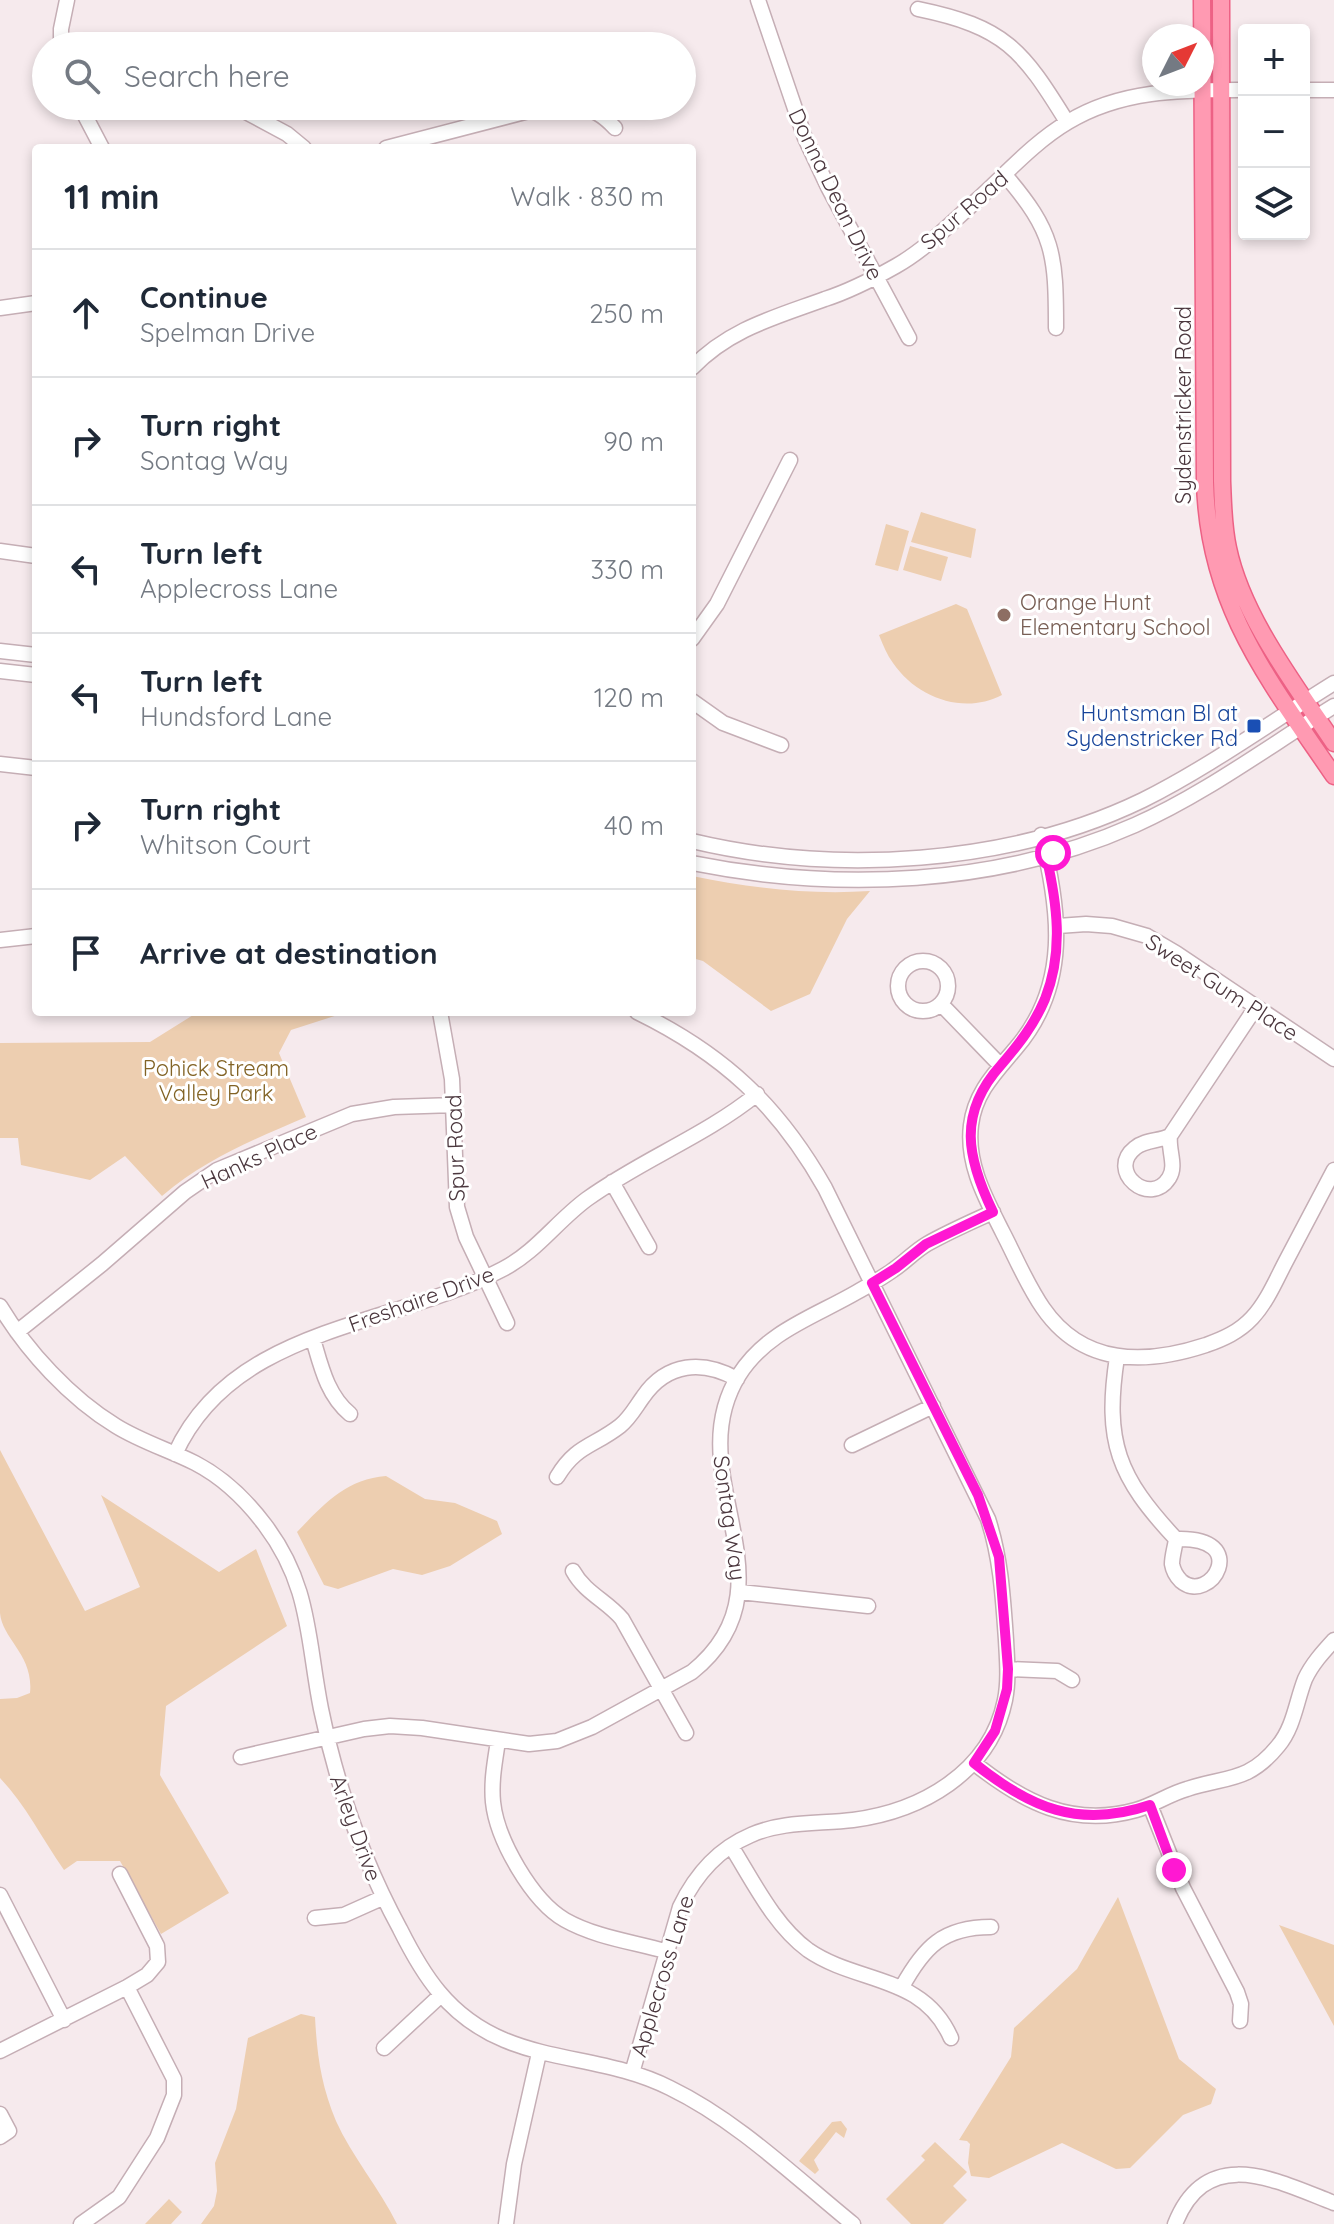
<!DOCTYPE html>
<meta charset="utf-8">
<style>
:root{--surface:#fff;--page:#f6f6f7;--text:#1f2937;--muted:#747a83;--line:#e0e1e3}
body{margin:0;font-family:Quicksand,sans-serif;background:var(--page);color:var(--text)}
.controls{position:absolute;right:24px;top:24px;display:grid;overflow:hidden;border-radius:8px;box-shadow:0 4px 12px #0003}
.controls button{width:72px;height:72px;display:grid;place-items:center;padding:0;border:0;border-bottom:2px solid var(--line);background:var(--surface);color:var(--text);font:40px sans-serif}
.compass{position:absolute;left:1142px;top:24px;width:72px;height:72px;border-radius:50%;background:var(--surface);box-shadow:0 4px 12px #0003;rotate:48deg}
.stop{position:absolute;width:24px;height:24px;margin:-18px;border:6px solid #ff18d2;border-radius:50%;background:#fff}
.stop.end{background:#ff18d2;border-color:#fff;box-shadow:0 2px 8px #0008}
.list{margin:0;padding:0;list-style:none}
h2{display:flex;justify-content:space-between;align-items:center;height:104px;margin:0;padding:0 32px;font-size:34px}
h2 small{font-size:26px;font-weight:400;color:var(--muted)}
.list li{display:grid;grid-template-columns:52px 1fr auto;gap:24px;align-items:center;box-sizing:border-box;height:128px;padding:0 32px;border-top:2px solid var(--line)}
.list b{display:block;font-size:30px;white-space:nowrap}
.list p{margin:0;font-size:26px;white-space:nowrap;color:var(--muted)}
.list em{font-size:26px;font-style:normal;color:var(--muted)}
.icon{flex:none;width:44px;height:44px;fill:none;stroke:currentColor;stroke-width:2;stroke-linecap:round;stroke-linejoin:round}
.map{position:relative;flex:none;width:1334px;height:2224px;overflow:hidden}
.search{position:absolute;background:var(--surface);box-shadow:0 4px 12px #0003;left:32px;top:32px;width:664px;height:88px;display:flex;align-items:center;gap:20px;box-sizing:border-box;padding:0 28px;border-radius:44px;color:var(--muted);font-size:30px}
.panel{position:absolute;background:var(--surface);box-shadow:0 4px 12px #0003;left:32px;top:144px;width:664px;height:872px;border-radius:8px}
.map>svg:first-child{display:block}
</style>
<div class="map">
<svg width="1334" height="2224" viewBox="0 0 1334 2224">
<rect width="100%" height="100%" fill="#f6eaed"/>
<path fill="#edceb0" d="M921,512L976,529L971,558L911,542Z
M886,524L909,531L898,571L875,565Z
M910,546L948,557L941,581L903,570Z
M956,604L967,609L1002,695C964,715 917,698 893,663C887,655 883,645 879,635Z
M692,876C751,888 809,895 870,891L847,919L810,994L771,1011L703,961L692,958Z
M198,1012H347L291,1030L279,1053L306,1117C253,1140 207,1158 162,1196L125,1156L90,1180L21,1165L18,1138H0V1043L150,1042Z
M0,1450L85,1611L140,1587L101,1495L219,1572L256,1549L287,1626L166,1706L160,1775L229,1893L161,1934L120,1861H77L64,1870C42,1839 26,1805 0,1778V1699L17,1698L30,1693C34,1655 2,1639 0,1613C0,1559 0,1503 0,1450Z
M386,1476L425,1499L455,1503L497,1521L502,1534L450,1566L422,1575L393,1569L338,1589L324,1585L297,1532C323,1505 346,1479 386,1476Z
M1118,1897L1179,2059L1216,2089L1211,2104L1183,2115L1130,2168L1116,2169L1062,2143L989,2178L971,2176L968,2163L970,2144L967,2141L959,2140L1011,2057L1014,2028L1077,1969Z
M1279,1925L1334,1945V2026Z
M301,2014L315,2017C317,2055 321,2085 336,2121C351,2155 380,2189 397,2224H201L214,2206L217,2191L215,2163L236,2109L248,2038Z
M841,2121L847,2129L844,2138L836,2132L814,2160L819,2170L815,2174L799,2161L832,2122Z
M935,2142L967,2172L953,2186L967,2200L943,2224H911L886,2199L925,2160L921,2156Z
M169,2199L182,2212L171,2224H145Z"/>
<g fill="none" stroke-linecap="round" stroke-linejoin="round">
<g stroke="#c5aeb5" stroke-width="17">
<path id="minor" d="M758,0L805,138L828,187L909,338
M918,9C1005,27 1022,49 1067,122
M61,46V29L67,0
M1304,90H1334
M80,106L102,148
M575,106C593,109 603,115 615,128
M246,112L287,134L304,148
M386,148L548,106
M1005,175C1054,232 1056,254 1056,328
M0,308L36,303
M692,368C729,329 776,317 825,299C850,291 873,279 896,266C926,249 951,223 976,201C1005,175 1034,142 1068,122C1122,89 1183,90 1244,90
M0,551L36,556
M692,639L717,604L790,460
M0,651L36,655
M0,671L36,675
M692,701L723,723L781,745
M0,764L36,768
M1041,835C1060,909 1070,985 1016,1048C996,1072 975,1092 971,1125C966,1164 986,1199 1003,1233C1016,1258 1027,1285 1043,1308C1083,1366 1145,1365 1206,1345C1223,1339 1239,1332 1252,1318C1267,1302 1276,1280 1286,1261C1302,1231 1318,1200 1334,1170
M692,841C835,875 1009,865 1143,800C1209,767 1271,722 1334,683
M692,863C837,892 998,886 1135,825C1205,794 1269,746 1334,706
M1058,926L1086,924L1112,926L1147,936L1176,953L1334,1059
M0,940L36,936
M898 986a25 25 0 1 1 50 0a25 25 0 1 1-50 0Z
M941,1004L1000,1065
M440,1012L452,1079L457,1207L466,1237L507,1323
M1170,1136C1168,1150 1177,1166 1169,1178C1150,1208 1106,1171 1135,1148C1144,1140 1159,1141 1170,1136Z
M1170,1136L1256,1007
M612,1182L649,1247
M0,1306C27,1351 70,1398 116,1426C140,1441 169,1450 195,1463C222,1477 247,1501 265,1525C311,1586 307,1639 321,1709C337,1787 362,1859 400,1929C411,1951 423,1973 439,1992C503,2069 591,2048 670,2088C738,2121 795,2177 853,2224
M17,1332L102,1264L185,1192L217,1170L352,1114L394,1107L454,1105
M313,1339C321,1366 327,1395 350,1414
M1117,1357C1104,1442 1118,1477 1176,1539C1175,1547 1172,1556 1172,1564C1173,1570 1177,1577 1181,1581C1210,1606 1253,1536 1176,1539
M852,1445L933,1406
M175,1454C233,1326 393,1327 503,1269C536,1252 557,1221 587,1199C641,1160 705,1136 757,1094
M557,1477C576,1445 593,1447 620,1426C630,1418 635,1408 643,1397C667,1362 703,1360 737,1379
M573,1571C585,1593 607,1601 622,1619L686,1733
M740,1592L868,1606
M1008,1669L1057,1671L1072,1680
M498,1741C495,1761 491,1781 493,1802C497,1840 532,1901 565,1920C595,1937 633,1942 665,1951
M241,1757L364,1729L390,1726L422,1728L529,1744L557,1741L592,1727L692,1672C801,1584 676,1476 739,1375C767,1331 814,1317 857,1292C869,1285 882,1278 893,1270C905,1262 915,1251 927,1244C948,1232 971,1222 993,1212
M974,1763C1023,1802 1072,1828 1136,1810C1154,1805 1169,1794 1187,1789C1226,1776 1248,1783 1278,1746C1294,1727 1296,1702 1305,1679C1312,1664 1323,1652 1334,1640
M1150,1805L1183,1888L1237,1992L1241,2004L1240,2021
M731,1846C753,1881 774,1925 808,1950C857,1984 923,1974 951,2038
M0,1895L64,2020
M315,1918L344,1915L382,1898
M902,1987C924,1947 943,1927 991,1927
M384,2048L441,1995
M0,2051L127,1987L147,1975L158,1962L157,1946L120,1874
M632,2073L680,1907C695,1876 718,1849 751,1835C782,1821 819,1824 853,1820C921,1811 990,1773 1005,1700C1009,1680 1007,1660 1006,1640C1003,1598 1001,1559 988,1519L825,1188C778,1105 723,1054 637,1012
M0,2114L9,2131L0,2137
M81,2224L119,2197L157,2138L174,2095V2079L127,1987
M506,2224L514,2164L539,2053
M1175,2224C1207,2143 1277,2181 1334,2203"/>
</g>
<g stroke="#ed6185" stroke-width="19">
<path id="major" d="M1202,0L1205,482C1208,605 1268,679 1334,776
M1221,0L1222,481C1223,503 1223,526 1228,548C1242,616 1296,686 1334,743"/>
</g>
<use href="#minor" stroke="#fff" stroke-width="14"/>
<use href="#major" stroke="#ff9ab2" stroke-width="16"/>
</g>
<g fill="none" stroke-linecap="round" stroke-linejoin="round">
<path stroke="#ff18d2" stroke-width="10" d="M1053,853L1046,855C1057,903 1064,951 1045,999C1034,1025 1019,1044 1001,1065C957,1114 967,1158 993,1212L926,1244L896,1268L872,1283L978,1495L999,1557L1008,1669L1007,1689L995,1731L974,1763C1030,1808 1079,1829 1150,1805L1174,1870"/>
</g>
<circle fill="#8d6e63" stroke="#fff" stroke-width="3" cx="1004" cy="615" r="8"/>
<rect fill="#1a4fb4" stroke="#fff" stroke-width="3" x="1246" y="718" width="16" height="16" rx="4"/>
<g text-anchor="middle" stroke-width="6" stroke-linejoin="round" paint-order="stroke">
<g font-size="22" fill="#4b373e" stroke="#fff">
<text transform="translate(836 194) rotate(64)" y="8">Donna Dean Drive</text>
<text transform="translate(964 210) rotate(-41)" y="8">Spur Road</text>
<text transform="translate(1183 405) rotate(-90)" y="8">Sydenstricker Road</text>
<text transform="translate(1222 987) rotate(33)" y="8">Sweet Gum Place</text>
<text transform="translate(455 1148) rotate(-92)" y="8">Spur Road</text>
<text transform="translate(259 1156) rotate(-25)" y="8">Hanks Place</text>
<text transform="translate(421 1299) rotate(-20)" y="8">Freshaire Drive</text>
<text transform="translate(730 1518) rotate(82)" y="8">Sontag Way</text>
<text transform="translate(356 1828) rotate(70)" y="8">Arley Drive</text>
<text transform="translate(662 1976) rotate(-73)" y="8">Applecross Lane</text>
</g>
<g font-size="22" fill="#785e54" stroke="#fff" text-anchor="start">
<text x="1020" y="610">Orange Hunt<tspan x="1020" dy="25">Elementary School</tspan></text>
</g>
<g font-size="22" fill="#164399" stroke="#fff" text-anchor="end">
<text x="1238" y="721">Huntsman Bl at<tspan x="1238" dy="25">Sydenstricker Rd</tspan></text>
</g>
<g font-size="22" fill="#826325" stroke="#fff">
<text x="216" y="1076">Pohick Stream<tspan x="216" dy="25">Valley Park</tspan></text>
</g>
</g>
</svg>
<div class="controls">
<button>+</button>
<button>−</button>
<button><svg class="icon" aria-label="layers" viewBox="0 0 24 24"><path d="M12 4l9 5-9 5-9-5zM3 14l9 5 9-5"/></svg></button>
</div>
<svg class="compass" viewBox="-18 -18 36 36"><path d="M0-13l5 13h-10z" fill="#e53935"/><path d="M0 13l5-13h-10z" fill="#747a83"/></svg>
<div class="stop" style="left:1053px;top:853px"></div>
<div class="stop end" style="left:1174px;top:1870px"></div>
<div class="search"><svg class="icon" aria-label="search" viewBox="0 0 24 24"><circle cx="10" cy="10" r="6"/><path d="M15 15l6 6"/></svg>Search here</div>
<section class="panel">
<h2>11 min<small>Walk · 830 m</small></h2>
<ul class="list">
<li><svg class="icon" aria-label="ahead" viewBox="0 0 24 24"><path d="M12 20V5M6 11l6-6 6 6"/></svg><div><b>Continue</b><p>Spelman Drive</p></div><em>250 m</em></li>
<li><svg class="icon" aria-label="right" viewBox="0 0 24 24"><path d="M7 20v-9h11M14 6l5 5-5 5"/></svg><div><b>Turn right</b><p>Sontag Way</p></div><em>90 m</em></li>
<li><svg class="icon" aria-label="left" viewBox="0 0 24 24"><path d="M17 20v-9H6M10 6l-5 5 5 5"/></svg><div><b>Turn left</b><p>Applecross Lane</p></div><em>330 m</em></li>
<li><svg class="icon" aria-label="left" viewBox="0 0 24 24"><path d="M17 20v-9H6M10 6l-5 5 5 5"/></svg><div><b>Turn left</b><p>Hundsford Lane</p></div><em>120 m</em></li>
<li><svg class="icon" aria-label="right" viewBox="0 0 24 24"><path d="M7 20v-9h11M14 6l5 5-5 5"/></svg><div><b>Turn right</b><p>Whitson Court</p></div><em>40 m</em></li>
<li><svg class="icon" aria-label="arrive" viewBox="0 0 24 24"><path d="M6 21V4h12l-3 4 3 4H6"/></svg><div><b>Arrive at destination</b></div></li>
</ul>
</section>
</div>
